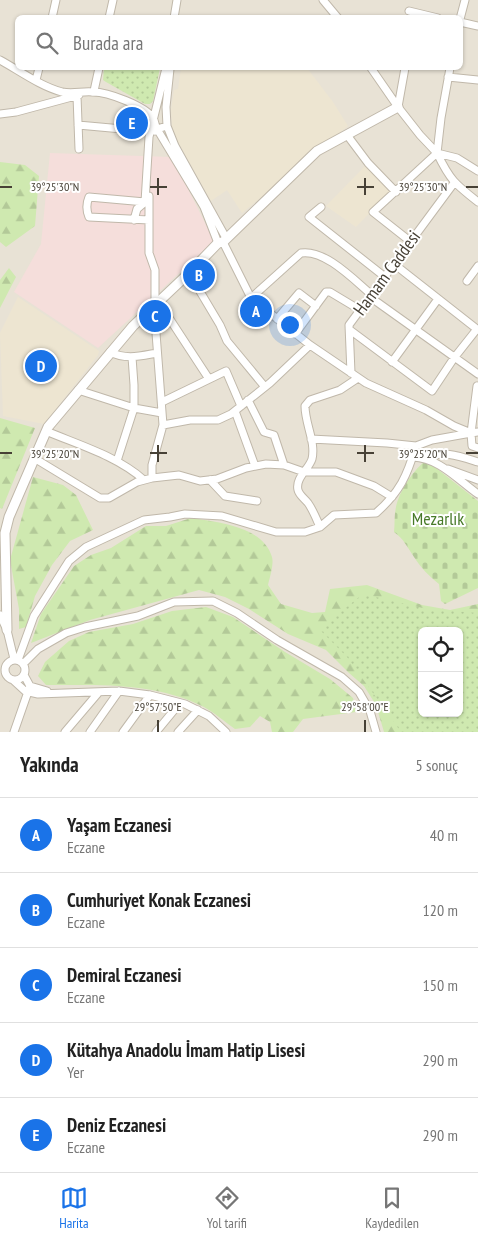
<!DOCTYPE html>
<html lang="tr">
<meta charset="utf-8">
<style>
:root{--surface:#fff;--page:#f6f6f6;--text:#222;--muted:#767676;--line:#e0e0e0;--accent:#1a73e8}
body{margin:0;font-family:"PT Sans Narrow",sans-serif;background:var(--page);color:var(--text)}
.controls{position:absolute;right:15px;bottom:15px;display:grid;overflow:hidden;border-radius:8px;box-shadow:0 1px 4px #0004}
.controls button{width:45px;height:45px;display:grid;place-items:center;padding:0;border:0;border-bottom:1px solid var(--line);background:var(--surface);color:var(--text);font:25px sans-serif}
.you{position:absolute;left:289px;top:324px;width:18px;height:18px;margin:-12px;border:4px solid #fff;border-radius:50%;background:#1a73e8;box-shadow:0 0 0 8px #1a73e833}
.badge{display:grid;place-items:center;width:32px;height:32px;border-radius:50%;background:var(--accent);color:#fff;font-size:16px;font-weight:700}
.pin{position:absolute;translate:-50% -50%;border:2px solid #fff;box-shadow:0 1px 5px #0006}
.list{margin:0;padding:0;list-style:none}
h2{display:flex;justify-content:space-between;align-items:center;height:65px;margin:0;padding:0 20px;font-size:21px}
h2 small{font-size:16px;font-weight:400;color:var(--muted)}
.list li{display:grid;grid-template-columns:32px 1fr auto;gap:15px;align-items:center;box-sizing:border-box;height:75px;padding:0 20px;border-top:1px solid var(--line)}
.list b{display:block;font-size:19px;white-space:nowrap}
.list p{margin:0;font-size:16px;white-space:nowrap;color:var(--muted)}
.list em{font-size:16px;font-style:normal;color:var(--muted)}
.icon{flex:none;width:28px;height:28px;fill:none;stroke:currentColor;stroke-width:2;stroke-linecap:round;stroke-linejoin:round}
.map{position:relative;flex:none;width:478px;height:732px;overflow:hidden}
.search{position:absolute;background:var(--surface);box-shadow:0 1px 4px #0004;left:15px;right:15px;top:15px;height:55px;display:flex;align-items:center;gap:12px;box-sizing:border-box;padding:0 18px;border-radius:8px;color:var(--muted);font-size:19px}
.sheet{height:440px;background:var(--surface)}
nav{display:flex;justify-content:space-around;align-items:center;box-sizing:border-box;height:70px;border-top:1px solid var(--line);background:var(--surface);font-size:14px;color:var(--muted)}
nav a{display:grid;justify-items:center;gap:2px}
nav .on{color:var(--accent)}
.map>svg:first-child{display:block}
</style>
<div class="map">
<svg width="478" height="732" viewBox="0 0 478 732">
<defs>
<pattern id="forest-firs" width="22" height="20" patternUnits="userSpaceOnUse" patternTransform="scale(1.25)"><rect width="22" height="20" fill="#cfe9b0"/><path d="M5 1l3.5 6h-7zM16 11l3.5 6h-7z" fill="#b3c998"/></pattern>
<pattern id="cemetery-stones" width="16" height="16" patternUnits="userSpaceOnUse" patternTransform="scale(1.25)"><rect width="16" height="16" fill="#cfe9b0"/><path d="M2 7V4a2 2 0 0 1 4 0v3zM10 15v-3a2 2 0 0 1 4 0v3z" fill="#b3c998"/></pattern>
<pattern id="park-dots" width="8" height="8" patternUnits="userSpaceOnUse" patternTransform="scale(1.25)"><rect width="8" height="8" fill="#cfe9b0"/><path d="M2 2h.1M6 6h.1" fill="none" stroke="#b3c998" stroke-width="1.8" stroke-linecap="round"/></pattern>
</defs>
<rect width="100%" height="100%" fill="#f4f0e7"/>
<path fill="#e8e2d5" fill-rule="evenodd" d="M0,0H478V732H0ZM18,18H460V68H18ZM422,631H459V713H422Z"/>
<path fill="#ede5d1" d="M181,68H307L333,102L348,126L242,213L227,190L211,201L178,142L172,127L171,110L174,90L178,89Z
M368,163L393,189L356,227L326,206Z
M18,297L99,351L98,355L44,424L3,416L0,333Z"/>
<path fill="#f5dedb" d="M50,153L172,157L214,241L98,348L14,292L41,244Z"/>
<path fill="url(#forest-firs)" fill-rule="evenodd" d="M0,162L25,165L39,176L35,226L6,247L0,242Z
M9,268L16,277L0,308V280Z
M0,418L35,428L2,509L0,508Z
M33,477L63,485L76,495L93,530L70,541L52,565L35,596L26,627L19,629V609L10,560Z
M191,518C217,522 263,526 272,557C274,564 270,577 268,585L281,604L312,613L325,612L330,589L367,585L422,605L450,610L478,604V732H384L376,705L364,686L349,673L326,650L288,634L249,609L225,597L199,590L90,620L31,643L41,614L74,566L91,555L111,548L146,526H166ZM422,631H459V713H422Z
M206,607L233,617L285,652L330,679L353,698L356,712L303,719L293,732H272L270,722L260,716L250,727L235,729C225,722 215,713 204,707C155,682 100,685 46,685L38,676L45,662L69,641L89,632L133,624L172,611Z"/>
<path fill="url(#cemetery-stones)" d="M424,462L431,464L478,501V588L445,604L441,601L439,584C429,576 421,568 414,557C407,547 404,539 394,532C395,524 394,515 396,507C399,492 412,472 424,462Z"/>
<path fill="url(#park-dots)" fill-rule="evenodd" d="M104,68H160L153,101L150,104H145L106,82L103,80Z
M363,594L427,609L478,613V732H401L347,657L319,629ZM422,631H459V713H422Z"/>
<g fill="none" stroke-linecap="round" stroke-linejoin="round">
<g stroke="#c0b8aa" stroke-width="9">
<path id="minor" d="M323,0L338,18
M409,11L438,18
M52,18L56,0
M109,18L113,0
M174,18L177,0
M460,19L465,0
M460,22L478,26
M0,60C20,71 40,86 62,92C73,94 83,91 93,92C108,92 145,106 153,118C155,121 155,126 157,129L204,207L218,243
M371,68L398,107L420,135L437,153L457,158L478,171
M170,69L166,107L167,126L175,146L226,238
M448,77L478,80
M36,80L39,68
M92,92L94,91L99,68
M77,96L79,149
M398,107L405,68
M0,114L16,112L79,95
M78,125L133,130L144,110
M155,131L157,129L167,126
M347,135L368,163L396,192
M437,153L441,118L450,68
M437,153C450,180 455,184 478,202
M149,196V253L155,270V304
M321,207L309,217L385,277
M134,220L137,209L145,202H148
M149,220L89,217C86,210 86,204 89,197L145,202L149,137L166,68
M223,242L251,298L310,345L366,383L426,410L454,426L471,433L478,432
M411,242L373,212L437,153
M394,264L478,330
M189,273L220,325L227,341L265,387
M467,281L478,266
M370,297L478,374
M251,298L301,253C325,249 354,280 372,295
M158,301L209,379
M148,311L156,333L163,425L152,465V478
M277,319L299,293L316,306
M350,330L432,391L454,358L477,329
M295,334L326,292H330L360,310
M110,352C126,360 140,356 157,353
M392,362L438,299
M351,373L349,325L454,183
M478,387L477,386L471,433L472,446L478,448
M78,390L134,408L162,413
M248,400L264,432L274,435L284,465
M162,402L226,371L241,406
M235,411L255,466
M163,425L190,420H218L231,414L270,383L310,345
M46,431C79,445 117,456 144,480
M311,439L387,443L416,446
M413,457C439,458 457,479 478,494
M423,457C446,451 456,455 478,462
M34,458L100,498H109L137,482L152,478L179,475L200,481L217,479L246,468L266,464L284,465L304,472H336L374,486L392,497
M117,461L134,408V385L132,357
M448,469L478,480
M210,480L225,496L257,501
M320,527C316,518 313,510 308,503C305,499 299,495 298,490C295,478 309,469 312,459C316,442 305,424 305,406L310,400L340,390L358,378
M0,615L7,630L14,659
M5 670a10 10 0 1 1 20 0a10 10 0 1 1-20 0Z
M18,660L34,616L69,561L86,547L144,520L170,517L185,514L222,516L276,532H305L320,527L334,515L376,513C400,492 407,476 416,446L432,440L471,433
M23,664L38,649L66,633L85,627L138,616L174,602L213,601L237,613L277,640L342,677L359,692L370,711L376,732
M24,675L30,686L47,691
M13,680L25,691L38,694L119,691L150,695L185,704L209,716L226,732
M14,732L30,686
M65,732L99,692
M90,732L119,691
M123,732L150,695
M156,732L180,703
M178,732L198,710"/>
</g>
<g stroke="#c0b8aa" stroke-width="11">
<path id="tertiary" d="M7,630L5,533L9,517L48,427L133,326L189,273L218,243L223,242L317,151L398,107"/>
</g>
<use href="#minor" stroke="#fff" stroke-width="7"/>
<use href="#tertiary" stroke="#fff" stroke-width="9"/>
</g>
<path fill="none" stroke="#474136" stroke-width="2" d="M158,178V195M365,178V195M0,187H12M150,187H167M357,187H374M466,187H478M158,445V462M365,445V462M0,453H12M150,453H167M357,453H374M466,453H478M158,720V732M365,720V732"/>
<g text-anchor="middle" stroke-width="4" stroke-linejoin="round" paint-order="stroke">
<g font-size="18" fill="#474136" stroke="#fff">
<text transform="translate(387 273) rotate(-54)" y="6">Hamam Caddesi</text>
</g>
<g font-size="18" fill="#477a28" stroke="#fff">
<text x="438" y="525">Mezarlık</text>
</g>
</g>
<g font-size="12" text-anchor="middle" fill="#474136" stroke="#fff" stroke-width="4" stroke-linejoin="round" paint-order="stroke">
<text x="55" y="191">39°25'30"N</text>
<text x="423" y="191">39°25'30"N</text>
<text x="55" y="458">39°25'20"N</text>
<text x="423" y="458">39°25'20"N</text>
<text x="158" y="711">29°57'50"E</text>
<text x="365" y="711">29°58'00"E</text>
</g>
</svg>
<div class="controls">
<button><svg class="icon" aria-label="locate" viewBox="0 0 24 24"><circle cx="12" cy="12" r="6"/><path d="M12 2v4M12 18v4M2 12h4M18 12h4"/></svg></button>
<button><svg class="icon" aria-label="layers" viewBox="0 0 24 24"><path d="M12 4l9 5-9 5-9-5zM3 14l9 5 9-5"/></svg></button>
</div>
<div class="you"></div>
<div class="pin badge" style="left:256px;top:311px">A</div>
<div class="pin badge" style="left:199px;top:275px">B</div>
<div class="pin badge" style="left:155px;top:316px">C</div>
<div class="pin badge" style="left:41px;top:366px">D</div>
<div class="pin badge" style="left:132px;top:123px">E</div>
<div class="search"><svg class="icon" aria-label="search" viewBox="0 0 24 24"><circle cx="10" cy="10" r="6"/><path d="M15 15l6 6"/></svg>Burada ara</div>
</div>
<section class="sheet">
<h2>Yakında<small>5 sonuç</small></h2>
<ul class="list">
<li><span class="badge">A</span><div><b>Yaşam Eczanesi</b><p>Eczane</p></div><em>40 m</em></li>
<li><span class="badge">B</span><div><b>Cumhuriyet Konak Eczanesi</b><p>Eczane</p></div><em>120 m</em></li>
<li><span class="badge">C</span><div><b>Demiral Eczanesi</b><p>Eczane</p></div><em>150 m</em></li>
<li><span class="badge">D</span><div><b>Kütahya Anadolu İmam Hatip Lisesi</b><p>Yer</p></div><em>290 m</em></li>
<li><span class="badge">E</span><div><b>Deniz Eczanesi</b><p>Eczane</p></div><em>290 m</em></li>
</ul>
</section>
<nav>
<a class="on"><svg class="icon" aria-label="map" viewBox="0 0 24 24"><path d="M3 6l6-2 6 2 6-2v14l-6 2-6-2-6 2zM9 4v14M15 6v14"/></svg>Harita</a>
<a><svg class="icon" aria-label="directions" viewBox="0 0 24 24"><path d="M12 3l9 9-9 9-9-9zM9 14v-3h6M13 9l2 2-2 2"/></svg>Yol tarifi</a>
<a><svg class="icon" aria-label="saved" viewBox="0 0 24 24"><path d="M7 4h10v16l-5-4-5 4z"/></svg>Kaydedilen</a>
</nav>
